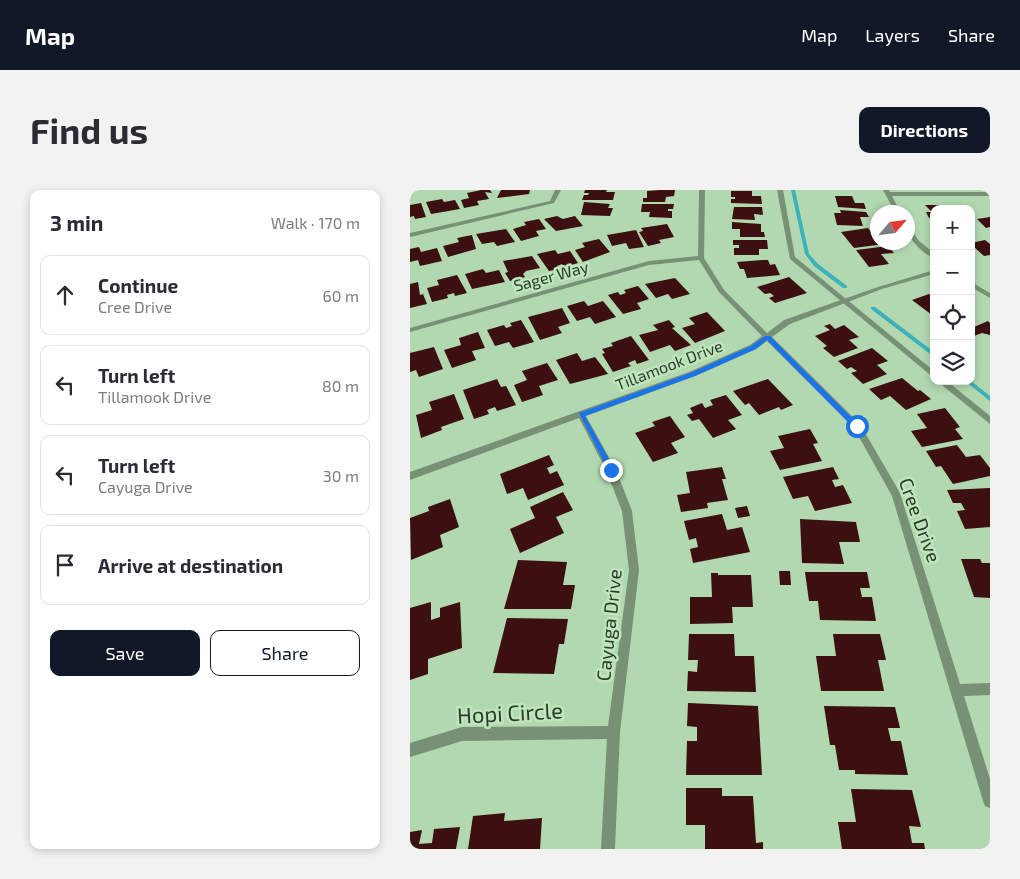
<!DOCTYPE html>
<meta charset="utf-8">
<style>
:root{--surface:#fff;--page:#f2f2f3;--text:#2b2b33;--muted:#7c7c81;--line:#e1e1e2;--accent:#111827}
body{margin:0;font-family:"Exo 2",sans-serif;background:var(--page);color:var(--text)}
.controls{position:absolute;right:15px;top:15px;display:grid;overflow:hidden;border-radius:10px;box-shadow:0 2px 8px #0003}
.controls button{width:45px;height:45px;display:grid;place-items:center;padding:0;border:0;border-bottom:1px solid var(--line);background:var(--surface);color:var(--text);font:25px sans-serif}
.compass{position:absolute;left:460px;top:15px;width:45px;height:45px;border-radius:50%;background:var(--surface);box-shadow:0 2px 8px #0003;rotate:62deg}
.stop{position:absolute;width:15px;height:15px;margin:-11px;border:4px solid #1a73e8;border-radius:50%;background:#fff}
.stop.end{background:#1a73e8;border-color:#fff;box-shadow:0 1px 5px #0008}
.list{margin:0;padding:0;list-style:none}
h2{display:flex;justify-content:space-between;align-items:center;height:65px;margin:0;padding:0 20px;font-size:21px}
h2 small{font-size:16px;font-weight:400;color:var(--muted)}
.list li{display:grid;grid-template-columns:32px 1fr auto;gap:15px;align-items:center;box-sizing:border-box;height:80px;margin:0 10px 10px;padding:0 10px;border:1px solid var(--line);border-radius:10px}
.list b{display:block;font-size:19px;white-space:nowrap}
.list p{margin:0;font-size:16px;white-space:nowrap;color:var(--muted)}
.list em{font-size:16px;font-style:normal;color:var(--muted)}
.actions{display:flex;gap:10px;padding:15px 20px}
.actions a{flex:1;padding:11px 0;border:1px solid var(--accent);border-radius:10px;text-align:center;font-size:18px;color:var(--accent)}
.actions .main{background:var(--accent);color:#fff}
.icon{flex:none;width:28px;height:28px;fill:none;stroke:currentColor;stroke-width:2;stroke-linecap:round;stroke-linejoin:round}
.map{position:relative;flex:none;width:580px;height:659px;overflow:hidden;border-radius:10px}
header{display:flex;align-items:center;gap:30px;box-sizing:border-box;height:70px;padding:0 25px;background:var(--accent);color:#fff}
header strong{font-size:24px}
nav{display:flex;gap:28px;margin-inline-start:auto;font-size:18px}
.intro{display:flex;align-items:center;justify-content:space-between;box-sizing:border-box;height:120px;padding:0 30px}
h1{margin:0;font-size:35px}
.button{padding:12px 22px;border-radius:10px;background:var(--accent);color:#fff;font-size:18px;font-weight:700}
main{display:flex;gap:30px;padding:0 30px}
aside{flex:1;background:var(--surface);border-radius:10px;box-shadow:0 2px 8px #0003}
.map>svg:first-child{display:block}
</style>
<header>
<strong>Map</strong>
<nav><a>Map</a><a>Layers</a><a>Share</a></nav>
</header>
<div class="intro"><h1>Find us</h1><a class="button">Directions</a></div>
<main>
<aside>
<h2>3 min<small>Walk · 170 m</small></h2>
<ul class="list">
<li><svg class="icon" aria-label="ahead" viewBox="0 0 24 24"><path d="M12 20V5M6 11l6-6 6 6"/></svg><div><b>Continue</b><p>Cree Drive</p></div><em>60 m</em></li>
<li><svg class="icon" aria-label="left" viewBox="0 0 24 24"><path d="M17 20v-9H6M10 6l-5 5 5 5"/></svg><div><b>Turn left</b><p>Tillamook Drive</p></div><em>80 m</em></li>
<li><svg class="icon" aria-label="left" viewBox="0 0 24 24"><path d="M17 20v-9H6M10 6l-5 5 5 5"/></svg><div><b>Turn left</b><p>Cayuga Drive</p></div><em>30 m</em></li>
<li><svg class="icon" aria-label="arrive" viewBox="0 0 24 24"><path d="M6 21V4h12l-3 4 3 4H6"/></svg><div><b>Arrive at destination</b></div></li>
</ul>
<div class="actions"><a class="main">Save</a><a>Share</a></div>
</aside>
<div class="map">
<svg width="580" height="659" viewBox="0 0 580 659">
<rect width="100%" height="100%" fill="#b1d8ae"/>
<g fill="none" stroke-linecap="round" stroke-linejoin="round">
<path fill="#3cb1bb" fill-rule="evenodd" d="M381,0H385L399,64L408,74L437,96V98H433L404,76L395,64Z
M461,117H465L524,162V167L461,119Z
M555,191H561L580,206V211Z"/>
</g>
<path fill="#3c1010" d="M71,0H80L82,3L75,2L79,9L67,11L69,15L54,18L51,10L59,8L57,3Z
M91,0H120L119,4L87,8Z
M175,0H197L196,2H205L203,10H172L174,5H178L179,3H174Z
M250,0H265L264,6L256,7L255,12H233V8H237V1Z
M321,1H342V6H351L352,14L321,13V9H325V7H321Z
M425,6H442L445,13H454L456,19L428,17Z
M32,9L34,12L45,10L50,19L21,24L16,12Z
M174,12L200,14L198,18H203L200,26L171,25Z
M11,13L16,27L5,29L4,26L0,27V15Z
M232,14H264L263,19H258V21H262V28L239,27L240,22H231Z
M515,15H544L547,19H524V28H519L516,22H522Z
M324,17H352L353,25L344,24L345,30L322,29Z
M430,20L456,22L459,27H450L453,36L427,35L424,23H431Z
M147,26L153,29L165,26L173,36L146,41L134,29Z
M580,27V37L576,38L567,29Z
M129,29L136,39L126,41L129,46L111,51L103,39L116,35L114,32Z
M322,32L351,34V42H354L355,47H330V39H322Z
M257,34L264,47L249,50L251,53L238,56L229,42L233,41L231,38Z
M458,38L465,47H468V52L474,54L444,58L431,42Z
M96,39L105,52L87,56L84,52L72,54L66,44Z
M226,40L234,57L219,59L216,53L202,56L197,45Z
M62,45L66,59L38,67L33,56L49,52L47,48Z
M189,49L200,62L173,72L165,60L175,57L172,53Z
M323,50H357L358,59H349V65H324V58H329V55H323Z
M575,50L580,54V65L574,66L564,57L561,58V53Z
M478,56L484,63L471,64L479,74L459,77L446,60Z
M9,57L11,62L27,58L32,71L10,76L8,70L0,72V59Z
M145,60L148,64L160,61L168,73L154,77L152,74L147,76L149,79L139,81L127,64Z
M122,66L130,78L116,81L113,84L115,87L100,91L95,83L98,82L93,71Z
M352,70H358L360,75L365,74L370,85L337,88L334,79H330L327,72Z
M73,79L76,83L89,80L95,92L62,99L55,84Z
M47,85L57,103L45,106L44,103L37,105L38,108L22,112L17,98L29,95L27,90Z
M379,87L397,103L365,113L359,108L364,106L360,103L355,104L347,97Z
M265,88L280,104L262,109L258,104L246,108L235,94Z
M8,92L10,105L13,104L17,114L0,118V94Z
M228,96L239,109L227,113L231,119L213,124L198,105L208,102L210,105L216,103L214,100Z
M519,104L524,107L522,125L502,110Z
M174,111L178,116L193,111L206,127L185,134L180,127L167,131L157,116Z
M152,118L160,133L148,137L152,143L130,150L118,127Z
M297,122L315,141L285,153L272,138L285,134L279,128Z
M111,130L124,152L103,158L99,152L85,156L77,140L94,135L96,138L102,136L100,133Z
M259,130L265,137L262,138L281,155L265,161L260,155L240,162L229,145L248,140L243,135Z
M578,131L580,133V145L572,143L561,147V135L564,137Z
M420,134L425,139L434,135L449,147L439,150L448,158L424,167L413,158L417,156L405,146L420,140L414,136Z
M68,142L75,158L62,161L66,170L42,178L34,160L51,155L49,148Z
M221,146L239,170L227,174L225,170L218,173L221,176L203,182L192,164L195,163L192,159L203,156L201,153Z
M24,157L33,179L9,187L6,180L0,182V163Z
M462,158L478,171L467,175L477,184L453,194L441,183L447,181L441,177L437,179L428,171Z
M167,163L172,171L185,167L198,184L160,194L146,170Z
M137,173L148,190L129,196L133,205L112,212L104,195L117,190L112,181Z
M492,188L508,201L510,200L521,209L496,220L480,206L471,210L459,199Z
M87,189L91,197L96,196L106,215L87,221L85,217L77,220L79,224L64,229L53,200Z
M358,189L383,215L371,220L369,217L349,225L339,213L335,215L323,201Z
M44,204L54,229L31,237L32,240L11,248L6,225L22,220L19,212Z
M316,205L332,225L318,230L326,239L303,248L289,229L282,231L277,225L283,223L280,218L292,213L295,218L303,215L300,210Z
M535,218L550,237L545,239L553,249L512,257L501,241L517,238L507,224Z
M260,226L275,247L261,253L268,263L243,272L225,243L245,236L242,232Z
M400,239L408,253L403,254L412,271L370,280L360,261L374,258L368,246Z
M547,255L556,267L570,265L580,278V286L543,294L531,276L526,277L516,261Z
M139,265L144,275L137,278L140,284L147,281L154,295L118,310L113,298L97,304L90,284Z
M312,277L316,289H312L318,310L297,313L298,318L271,322L267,305L280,303L276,282Z
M423,277L429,289L422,290L425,297L433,295L442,313L405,321L398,306L383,309L373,287Z
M580,298V337L555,339L547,321L555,320L551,313H543L537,300Z
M153,302L163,320L146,327L154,343L110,363L100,339L125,328L120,317Z
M40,309L49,337L30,345L33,357L1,370L0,328L19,321L18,317Z
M337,316L340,326L328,328L325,318Z
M312,324L317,340L332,337L340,362L283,373L280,359L288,357L286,348L279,350L274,331Z
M390,329L446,332L450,352H429L434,374L392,373Z
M551,369H570L572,373H580V408L564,407Z
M108,370L157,372L153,395H165L161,419H94Z
M369,381H380L381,395H370Z
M395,382H457L460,398H450L452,407H462L466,431L410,430L408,411H399Z
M301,383H308V385H341L343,417H322L323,433L280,434V407H302Z
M21,412V430L30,427V418L50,412L52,458L18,469V484L0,490V418Z
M97,428L158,429L154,454H149L144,484L83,483Z
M279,444H324L325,466H344L346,502L277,501L278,481L287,482L288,470H278Z
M423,444H470L476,470H468L474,501H411L406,466H426Z
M278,513L348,516L352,585H276L277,551H287V537L277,536Z
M414,516L485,517L490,538H478L481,551H491L498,585L445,584V580H429L425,555H420Z
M276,598H312V606H343L346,653L353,652V659H295V635H276Z
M441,599L502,600L511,637L499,636L502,653H514L515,659H432L428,632H446Z
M95,623L94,631L132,628L130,659H58L63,626Z
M50,637L46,659H0V642L12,640L9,654L22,653L24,639Z"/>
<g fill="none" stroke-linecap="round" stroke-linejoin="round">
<path fill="#789076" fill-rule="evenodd" d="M367,0H373L385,67L524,181V188L380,69Z
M527,191H537L580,226V234Z"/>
<path fill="#789076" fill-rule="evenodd" d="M145,0H151L144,13L0,47V43L140,11Z
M289,0H295L294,68L314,100L357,143L374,130L468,97L524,80V84L472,99L380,134L362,147L450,234L490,303L550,494L580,493V505L554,506L580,589V618L575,616L573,611L482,306L444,238L357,151L346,159L285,186L176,226L206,280L222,321L229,380L210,542L205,659H191L197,549L52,551L0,567V553L52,537L198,536L219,380L212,321L196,280L169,228L0,290V282L279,182L340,155L352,146L309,102L289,70L239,75L0,142V138L239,71L288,66Z
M473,0H479L480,2H580V6H482L490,22H485Z
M498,37L500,38L509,51L524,63V69C514,63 496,49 498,37Z
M561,92L580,103V108L561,97Z"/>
</g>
<path fill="#1a73e8" d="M355,146H360L449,235V238H444L357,150L346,159L285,186L175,226L205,280L199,282L169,223L280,183L341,156Z"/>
<g text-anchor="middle" stroke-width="5" stroke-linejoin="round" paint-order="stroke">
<g font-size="16" fill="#2c3b2b" stroke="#bee5bb">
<text transform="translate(141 86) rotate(-15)" y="6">Sager Way</text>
<text transform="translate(259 175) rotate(-21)" y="6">Tillamook Drive</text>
</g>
<g font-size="19" fill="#2c3b2b" stroke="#bee5bb">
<text transform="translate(510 330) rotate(70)" y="7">Cree Drive</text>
<text transform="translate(199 435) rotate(-84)" y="7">Cayuga Drive</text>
</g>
<g font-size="22" fill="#2c3b2b" stroke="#bee5bb">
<text transform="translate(100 523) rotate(-3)" y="8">Hopi Circle</text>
</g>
</g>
</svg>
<div class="controls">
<button>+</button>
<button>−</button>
<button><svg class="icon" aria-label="locate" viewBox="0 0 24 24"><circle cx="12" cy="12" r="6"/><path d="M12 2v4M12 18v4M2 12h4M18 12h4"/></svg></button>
<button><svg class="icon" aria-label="layers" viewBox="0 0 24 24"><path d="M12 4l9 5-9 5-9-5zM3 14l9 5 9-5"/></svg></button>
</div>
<svg class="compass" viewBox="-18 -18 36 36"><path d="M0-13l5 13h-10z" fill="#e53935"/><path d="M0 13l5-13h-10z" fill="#7c7c81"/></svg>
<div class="stop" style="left:447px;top:236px"></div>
<div class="stop end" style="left:201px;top:280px"></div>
</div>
</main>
